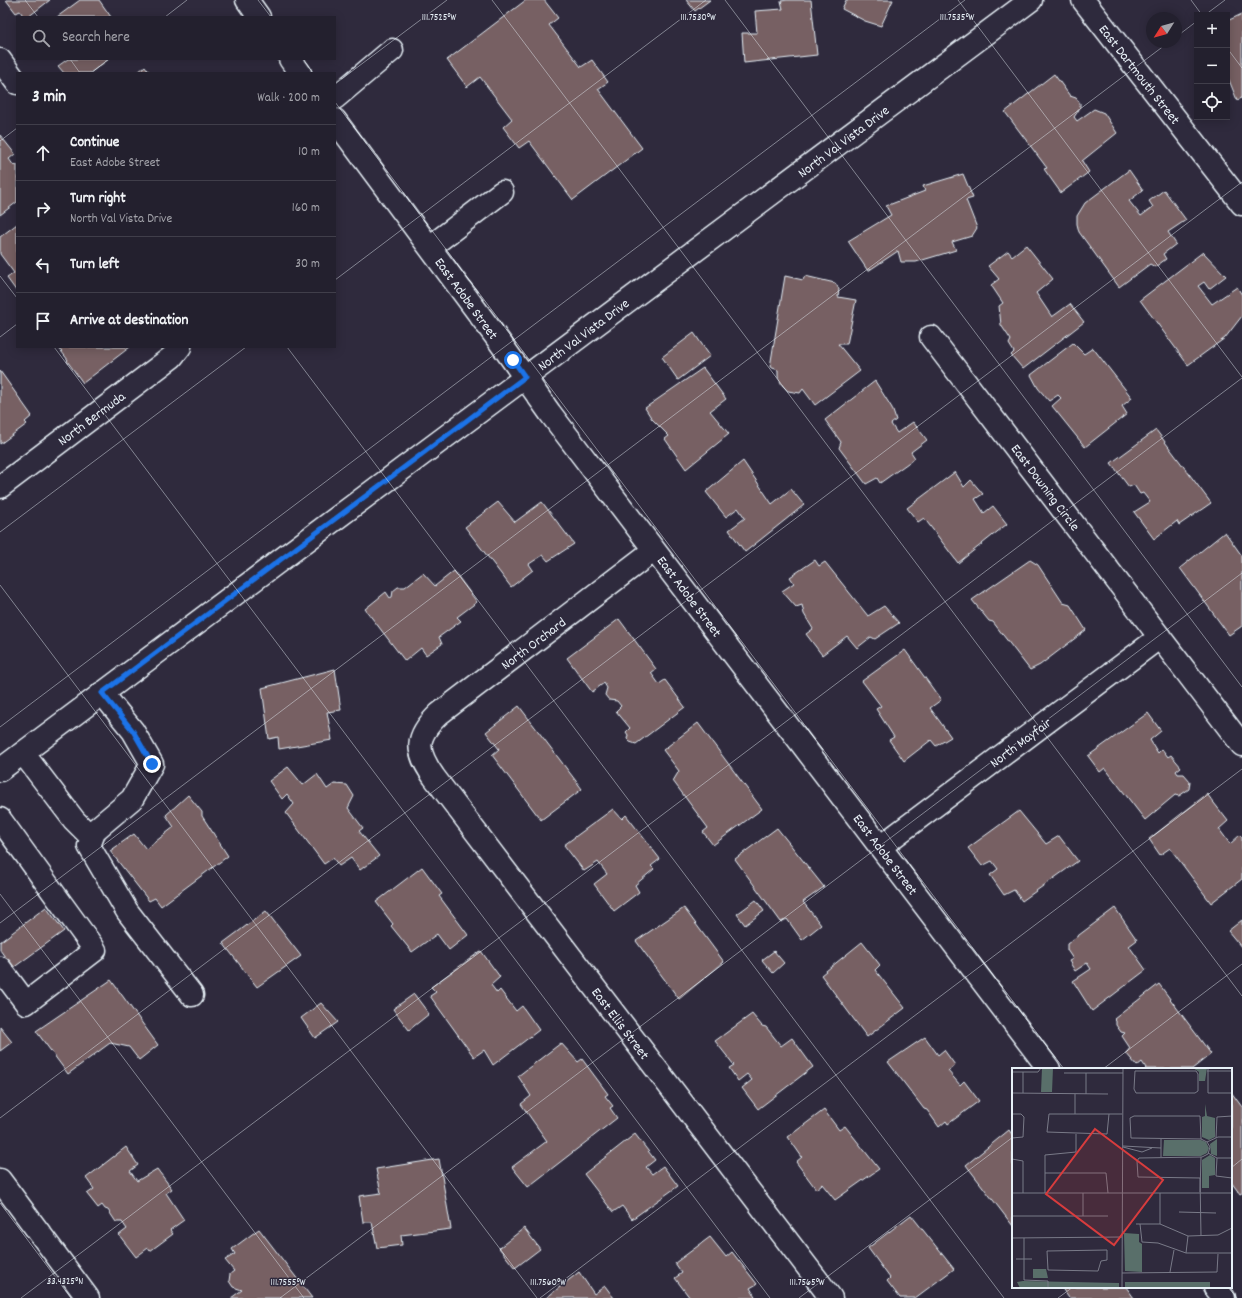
<!DOCTYPE html>
<meta charset="utf-8">
<style>
:root{--surface:#23202e;--page:#2f2d3a;--text:#f1f3f6;--muted:#a3a3aa;--line:#403e4a}
body{margin:0;font-family:Dekko,sans-serif;background:var(--page);color:var(--text)}
.controls{position:absolute;right:12px;top:12px;display:grid;overflow:hidden;border-radius:0px;box-shadow:0 2px 10px #0003}
.controls button{width:36px;height:36px;display:grid;place-items:center;padding:0;border:0;border-bottom:1px solid var(--line);background:var(--surface);color:var(--text);font:20px sans-serif}
.compass{position:absolute;left:1146px;top:12px;width:36px;height:36px;border-radius:50%;background:var(--surface);box-shadow:0 2px 10px #0003;rotate:233deg}
.stop{position:absolute;width:12px;height:12px;margin:-9px;border:3px solid #1a73e8;border-radius:50%;background:#fff}
.stop.end{background:#1a73e8;border-color:#fff;box-shadow:0 1px 4px #0008}
.list{margin:0;padding:0;list-style:none}
h2{display:flex;justify-content:space-between;align-items:center;height:52px;margin:0;padding:0 16px;font-size:17px}
h2 small{font-size:13px;font-weight:400;color:var(--muted)}
.list li{display:grid;grid-template-columns:26px 1fr auto;gap:12px;align-items:center;box-sizing:border-box;height:56px;padding:0 16px;border-top:1px solid var(--line)}
.list b{display:block;font-size:15px;white-space:nowrap}
.list p{margin:0;font-size:13px;white-space:nowrap;color:var(--muted)}
.list em{font-size:13px;font-style:normal;color:var(--muted)}
.icon{flex:none;width:22px;height:22px;fill:none;stroke:currentColor;stroke-width:2;stroke-linecap:round;stroke-linejoin:round}
.map{position:relative;flex:none;width:1242px;height:1298px;overflow:hidden}
.search{position:absolute;background:var(--surface);box-shadow:0 2px 10px #0003;left:16px;top:16px;width:320px;height:44px;display:flex;align-items:center;gap:10px;box-sizing:border-box;padding:0 14px;border-radius:0px;color:var(--muted);font-size:15px}
.panel{position:absolute;background:var(--surface);box-shadow:0 2px 10px #0003;left:16px;top:72px;width:320px;height:276px;border-radius:0px}
.map>svg:first-child{display:block}
</style>
<div class="map">
<svg width="1242" height="1298" viewBox="0 0 1242 1298">
<rect width="100%" height="100%" fill="#2f2a3d"/>
<filter id="ink" filterUnits="userSpaceOnUse"><feTurbulence type="fractalNoise" baseFrequency=".025" numOctaves="2"/><feDisplacementMap in="SourceGraphic" scale="8" xChannelSelector="R" yChannelSelector="G"/><feConvolveMatrix kernelMatrix="1 2 1 2 8 2 1 2 1" color-interpolation-filters="sRGB"/></filter>
<g filter="url(#ink)">
<path fill="#776164" stroke="#e8f1f8" d="M6,0H50L28,17H24L20,11L16,13Z
M80,0H99L111,17H57Z
M526,0H544L558,18L549,25L581,67L592,60L608,82L598,89L642,148L573,200L529,141L519,148L503,127L512,119L480,77L467,87L447,60Z
M686,0H710L695,11Z
M787,0H811L817,55L744,63L742,33H757L755,11L783,9L781,1Z
M846,0H893L881,26L865,21L842,9Z
M1242,14V98L1237,100L1227,75V21Z
M68,59H109L90,73H64L58,66Z
M145,66L150,73H137Z
M1054,74L1070,96L1076,98L1080,103V108L1074,117L1077,121L1094,109L1104,113L1117,133L1082,161L1089,172L1061,193L1044,169L1047,168L1005,112Z
M0,135L15,154L9,159L14,166L17,165V202L0,215Z
M1129,170L1143,190L1129,201L1141,216L1153,207L1149,201L1164,190L1186,220L1168,232L1176,244L1163,254L1166,259L1155,267L1150,264L1119,287L1079,232L1077,224V216L1085,203Z
M963,174L973,198L966,200L977,228L972,236L952,242L956,250L916,262H901L898,251L868,271L848,241L891,215L886,206L925,191L923,186Z
M17,224V292L7,278L14,273L0,254V237Z
M1026,245L1053,279L1036,293L1052,317L1070,304L1084,322L1023,369L1011,355L1014,352L1009,344L1011,340L1001,325L999,306L1003,303L991,285L999,279L988,266L1008,251L1012,256Z
M1203,252L1226,276L1209,289L1204,282L1198,286L1212,304L1237,287L1242,295V316L1225,338L1188,365L1140,300Z
M785,276L803,280L805,276L835,283L839,289L838,297L856,300L847,344H838L860,371L815,405L803,389L800,393L788,391L782,385L778,377V370L770,367Z
M694,333L710,356L678,380L662,357Z
M1073,343L1084,354L1093,348L1132,398L1122,406L1127,414L1085,447L1052,406L1061,398L1058,395L1049,401L1038,388L1031,375Z
M58,347H130L83,383L67,361L68,360Z
M703,368L726,399L710,411L729,434L686,469L665,439L669,436L652,419L645,408Z
M0,371L32,416L25,422L27,424L0,444Z
M875,381L892,408L896,420L891,424L897,433L913,422L927,440L911,452L915,458L880,483L877,478L866,484L839,448L841,442L825,420Z
M1156,430L1211,503L1179,525L1177,521L1154,539L1134,512L1150,502L1143,493L1140,494L1134,485L1129,487L1111,463Z
M743,461L772,504L791,489L804,505L745,552L729,530L745,518L738,508L726,517L706,492Z
M955,472L964,487L971,480L983,494L975,499L984,513L993,506L1007,524L958,563L924,518L918,522L907,508Z
M498,502L515,522L542,502L574,544L548,561L543,555L529,564L533,570L511,587L465,527Z
M1225,532L1242,556V626L1229,635L1180,568Z
M815,560L819,566L825,562L868,616L884,606L899,623L875,639L871,637L857,648L847,636L822,655L806,634L813,629L804,614L802,605L796,607L782,591L794,583L790,577Z
M1030,560L1038,565L1063,603L1070,605L1086,630L1040,665L1030,670L993,622L989,621L972,600Z
M454,571L477,602L457,617L461,621L439,637L442,644L426,655L421,648L405,661L365,609L386,592L390,598L392,597L393,591L398,587H405L423,573L435,586Z
M619,619L656,669L651,673L659,684L665,680L685,707L636,744L630,742L627,739L628,735L626,732L630,728L616,711L621,706L617,701L609,700L605,695L607,688L604,683L592,692L567,658Z
M905,650L941,700L930,708L951,737L936,746L931,740L904,761L889,740L894,737L876,709L881,706L862,681Z
M335,669L341,710L327,712L332,740L279,749L278,737L269,739L262,688Z
M519,706L582,789L541,820L492,755L499,749L486,732Z
M1148,713L1161,731L1150,740L1158,753L1162,749L1168,757L1171,755L1181,767L1176,771L1178,774H1184L1190,781L1189,789L1179,796L1175,795L1145,820L1105,768L1100,772L1088,756Z
M698,723L762,809L713,845L703,832L708,828L673,781L679,771L663,750Z
M288,767L303,785L317,774L327,789L334,784L347,785L354,796L348,808L363,828L359,831L379,856L360,870L351,858L339,866L333,858L324,864L286,813L294,804L287,794L282,799L269,781Z
M1207,794L1228,821L1219,829L1230,844L1240,835L1242,838V879L1211,903L1170,848L1160,855L1149,839Z
M188,795L202,812V816L228,856L161,906L155,898L149,901L110,851L134,834L146,849L174,827L166,815Z
M613,809L622,819L626,815L660,859L651,866L654,869L635,885L639,892L614,911L594,884L607,874L598,862L584,871L564,845Z
M1019,811L1046,844L1059,836L1078,861L1022,901L1014,890L1004,895L990,875L998,869L992,861L982,866L968,848Z
M777,828L824,887L803,902L821,925L802,940L787,919L781,922L735,859Z
M422,867L442,894L439,896L468,935L449,950L437,934L412,952L391,926L393,924L376,902Z
M756,900L764,911L745,925L737,914Z
M46,907L64,931L13,968L0,950V942Z
M684,908L724,962L679,999L636,941Z
M1115,908L1137,940L1129,946L1146,970L1092,1011L1073,981L1091,969L1087,963L1075,971L1069,961L1073,959L1067,950V944Z
M266,911L301,956L257,987L223,943Z
M1242,920V948L1228,931Z
M862,942L880,965L875,970L905,1008L867,1037L821,975Z
M481,951L500,977L491,985L497,993L500,990L516,1011L522,1006L539,1030L493,1065L484,1050L474,1057L430,996L436,992L431,987Z
M774,951L784,963L773,973L762,960Z
M111,980L158,1045L139,1060L129,1047L110,1043L68,1074L36,1031Z
M1159,984L1211,1054L1192,1069H1145L1146,1068L1142,1062L1137,1066L1126,1053L1130,1048L1122,1036L1125,1033L1121,1032L1116,1025V1021L1114,1019Z
M414,994L429,1014L409,1030L393,1009Z
M321,1003L338,1022L315,1038L301,1018Z
M752,1014L762,1026L766,1027L781,1046L792,1038L813,1067L758,1109L742,1088L752,1080L747,1074L738,1081L729,1068L734,1065L715,1041Z
M0,1027L12,1042L0,1051Z
M925,1037L938,1055L944,1050L955,1065L948,1071L960,1085L964,1081L979,1101L948,1124L946,1121L939,1127L927,1110L924,1109L888,1062Z
M561,1043L578,1062L582,1059L608,1094L605,1096L613,1106L610,1108L617,1118L528,1187L512,1167L547,1141L521,1104L531,1096L518,1076Z
M1231,1092L1242,1107V1193L1240,1194L1231,1182Z
M824,1110L839,1130L845,1126L879,1169L835,1200L822,1184L816,1189L796,1162L802,1157L788,1137Z
M1009,1130L1013,1136V1226L966,1165Z
M635,1134L655,1160L646,1167L652,1174L663,1166L678,1186L632,1219L622,1206L613,1212L584,1174Z
M126,1147L138,1165L130,1171L137,1181L157,1169L172,1189L166,1193L184,1220L170,1230L173,1234L150,1251L148,1248L136,1257L119,1235L127,1229L122,1222H116L108,1210L105,1209L102,1205L98,1208L87,1194L94,1189L86,1178Z
M439,1159L451,1229L401,1235L402,1245L377,1248L372,1222H363L359,1196L381,1193L376,1169Z
M911,1215L954,1269L915,1298H900L887,1281L890,1278L868,1248Z
M524,1228L540,1249L515,1268L499,1248Z
M259,1229L312,1298H231L242,1290L233,1287L229,1281L230,1274L234,1271L225,1260L235,1254L232,1249Z
M710,1237L726,1257L732,1252L757,1284L750,1288L756,1298H690L675,1278L682,1273L675,1263Z
M579,1272L594,1294L605,1286L614,1298H546Z
M1061,1287H1126L1134,1298H1069Z"/>
<g fill="none" stroke-linecap="round" stroke-linejoin="round">
<g stroke="#e8f1f8" stroke-width="25">
<path id="minor" d="M247,0L259,17
M1083,0L1242,204
M290,59L300,73
M0,60L17,83
M335,98L392,50
M335,120L499,341L550,413L1049,1069
M430,247L502,192
M931,337L1242,745
M0,487L172,357L180,347
M654,550L439,714C415,737 415,750 434,777L831,1298
M102,693L133,731L152,764L132,799L95,830L89,846L127,911L192,995
M23,753L74,820L92,838
M0,819L95,950L26,1003L0,968
M880,847L1160,637
M0,1180L88,1298
M1215,1287L1224,1298"/>
</g>
<g stroke="#e8f1f8" stroke-width="25">
<path id="major" d="M0,770L322,529L1031,0"/>
</g>
<use href="#minor" stroke="#2f2a3d" stroke-width="22"/>
<use href="#major" stroke="#2f2a3d" stroke-width="22"/>
</g>
</g>
<g fill="none" stroke-linecap="round" stroke-linejoin="round" filter="url(#ink)">
<path stroke="#1a73e8" stroke-width="5" d="M152,764L133,731L102,693L525,377L513,360"/>
</g>
<path fill="none" stroke="#e8f1f8" stroke-width="1" stroke-opacity="0.45" d="M25,0L38,17M258,0L271,17M492,0L1242,996M725,0L1242,687M958,0L1242,377M1191,0L1202,15M1205,15L1225,0M165,17L187,0M1176,37L1197,21M1227,48L1242,68M70,59L80,73M303,59L313,73M91,73L109,59M335,84L447,0M335,102L1064,1069M0,141L17,128M0,276L17,298M335,280L706,0M0,337L17,324M54,347L770,1298M287,347L1004,1298M0,532L246,347M0,585L537,1298M0,727L965,0M0,894L304,1298M0,923L1169,42M1103,1069L1242,964M0,1118L1242,182M1231,1168L1242,1159M0,1203L71,1298M1228,1287L1237,1298M21,1298L1242,378M280,1298L1242,573M540,1298L1242,769M799,1298L1013,1137M1058,1298L1073,1287"/>
<g text-anchor="middle" stroke-width="3" stroke-linejoin="round" paint-order="stroke">
<g font-size="14" fill="#e8f1f8" stroke="#2f2a3d">
<text transform="translate(1140 74) rotate(52)" y="5">East Dartmouth Street</text>
<text transform="translate(843 141) rotate(-37)" y="5">North Val Vista Drive</text>
<text transform="translate(467 298) rotate(54)" y="5">East Adobe Street</text>
<text transform="translate(583 334) rotate(-37)" y="5">North Val Vista Drive</text>
<text transform="translate(91 418) rotate(-37)" y="5">North Bermuda</text>
<text transform="translate(1046 487) rotate(53)" y="5">East Downing Circle</text>
<text transform="translate(690 596) rotate(53)" y="5">East Adobe Street</text>
<text transform="translate(533 643) rotate(-37)" y="5">North Orchard</text>
<text transform="translate(1020 742) rotate(-37)" y="5">North Mayfair</text>
<text transform="translate(886 854) rotate(53)" y="5">East Adobe Street</text>
<text transform="translate(621 1023) rotate(53)" y="5">East Ellis Street</text>
</g>
</g>
<g transform="translate(1012 1068)">
<rect width="220" height="220" fill="#2f2a3d"/>
<path d="M30,0H41L40,24H29ZM181,0H195L193,13H187V4ZM193,36L195,48L203,50V69L197,72L190,69V49L193,48ZM205,71V88L199,86L198,76ZM152,72H189L194,74L197,80L195,85L189,88H151ZM198,87L203,90V107L197,108V120H190V92ZM112,165L127,166V174L130,176V204L113,203ZM21,201H34L36,210H21ZM11,213L107,215V220H8L5,214ZM113,214H198V220H113Z" fill="#596f6a"/>
<path fill="none" stroke="#797a88" stroke-width="1" d="M196,0V25H220M123,3H184L186,6V23L183,25H124L122,21ZM195,3H220M0,4H26L29,0M52,5H111M0,25L96,26M11,25V4M74,26V5M0,46H9L12,49L11,69L0,70M63,46V26M97,46L95,66L35,64L37,46H110M204,70L205,49L220,48M195,74L206,69H220M111,78L149,80M111,79L130,84L140,80M196,85L205,90H220M149,89V71M205,90L204,108L220,110M0,91L11,93V125M33,105H94L96,125M188,110L126,109L125,93L127,90L190,89L196,86L198,79L195,74L189,71L119,70L118,50L122,48H188L189,71M188,110L189,168M188,124L189,89M0,125H220M33,125V87L64,84V66M167,144L204,145M0,148H96M71,148V125M124,156H148L176,168L206,167L220,160M128,156L130,174L146,175L174,185H220M148,156V125M0,170L110,169M12,170V212L36,213V220M95,182V192L89,193L86,203L36,202L35,183ZM174,185L176,168M4,191H20M158,204L162,182M110,205L205,204L206,186M110,220L111,0"/>
<path fill="#d83c3d" fill-opacity="0.15" stroke="#d83c3d" stroke-width="2" d="M83,61L151,112L102,177L34,126Z"/>
<rect width="220" height="220" fill="none" stroke="#e8f1f8" stroke-width="2"/>
</g>
<g font-size="10" text-anchor="middle" fill="#e8f1f8" stroke="#2f2a3d" stroke-width="3" stroke-linejoin="round" paint-order="stroke">
<text x="439" y="20">111.7525°W</text>
<text x="698" y="20">111.7530°W</text>
<text x="957" y="20">111.7535°W</text>
<text x="65" y="1284">33.4325°N</text>
<text x="288" y="1285">111.7555°W</text>
<text x="548" y="1285">111.7560°W</text>
<text x="807" y="1285">111.7565°W</text>
</g>
</svg>
<div class="controls">
<button>+</button>
<button>−</button>
<button><svg class="icon" aria-label="locate" viewBox="0 0 24 24"><circle cx="12" cy="12" r="6"/><path d="M12 2v4M12 18v4M2 12h4M18 12h4"/></svg></button>
</div>
<svg class="compass" viewBox="-18 -18 36 36"><path d="M0-13l5 13h-10z" fill="#e53935"/><path d="M0 13l5-13h-10z" fill="#a3a3aa"/></svg>
<div class="stop" style="left:513px;top:360px"></div>
<div class="stop end" style="left:152px;top:764px"></div>
<div class="search"><svg class="icon" aria-label="search" viewBox="0 0 24 24"><circle cx="10" cy="10" r="6"/><path d="M15 15l6 6"/></svg>Search here</div>
<section class="panel">
<h2>3 min<small>Walk · 200 m</small></h2>
<ul class="list">
<li><svg class="icon" aria-label="ahead" viewBox="0 0 24 24"><path d="M12 20V5M6 11l6-6 6 6"/></svg><div><b>Continue</b><p>East Adobe Street</p></div><em>10 m</em></li>
<li><svg class="icon" aria-label="right" viewBox="0 0 24 24"><path d="M7 20v-9h11M14 6l5 5-5 5"/></svg><div><b>Turn right</b><p>North Val Vista Drive</p></div><em>160 m</em></li>
<li><svg class="icon" aria-label="left" viewBox="0 0 24 24"><path d="M17 20v-9H6M10 6l-5 5 5 5"/></svg><div><b>Turn left</b></div><em>30 m</em></li>
<li><svg class="icon" aria-label="arrive" viewBox="0 0 24 24"><path d="M6 21V4h12l-3 4 3 4H6"/></svg><div><b>Arrive at destination</b></div></li>
</ul>
</section>
</div>
